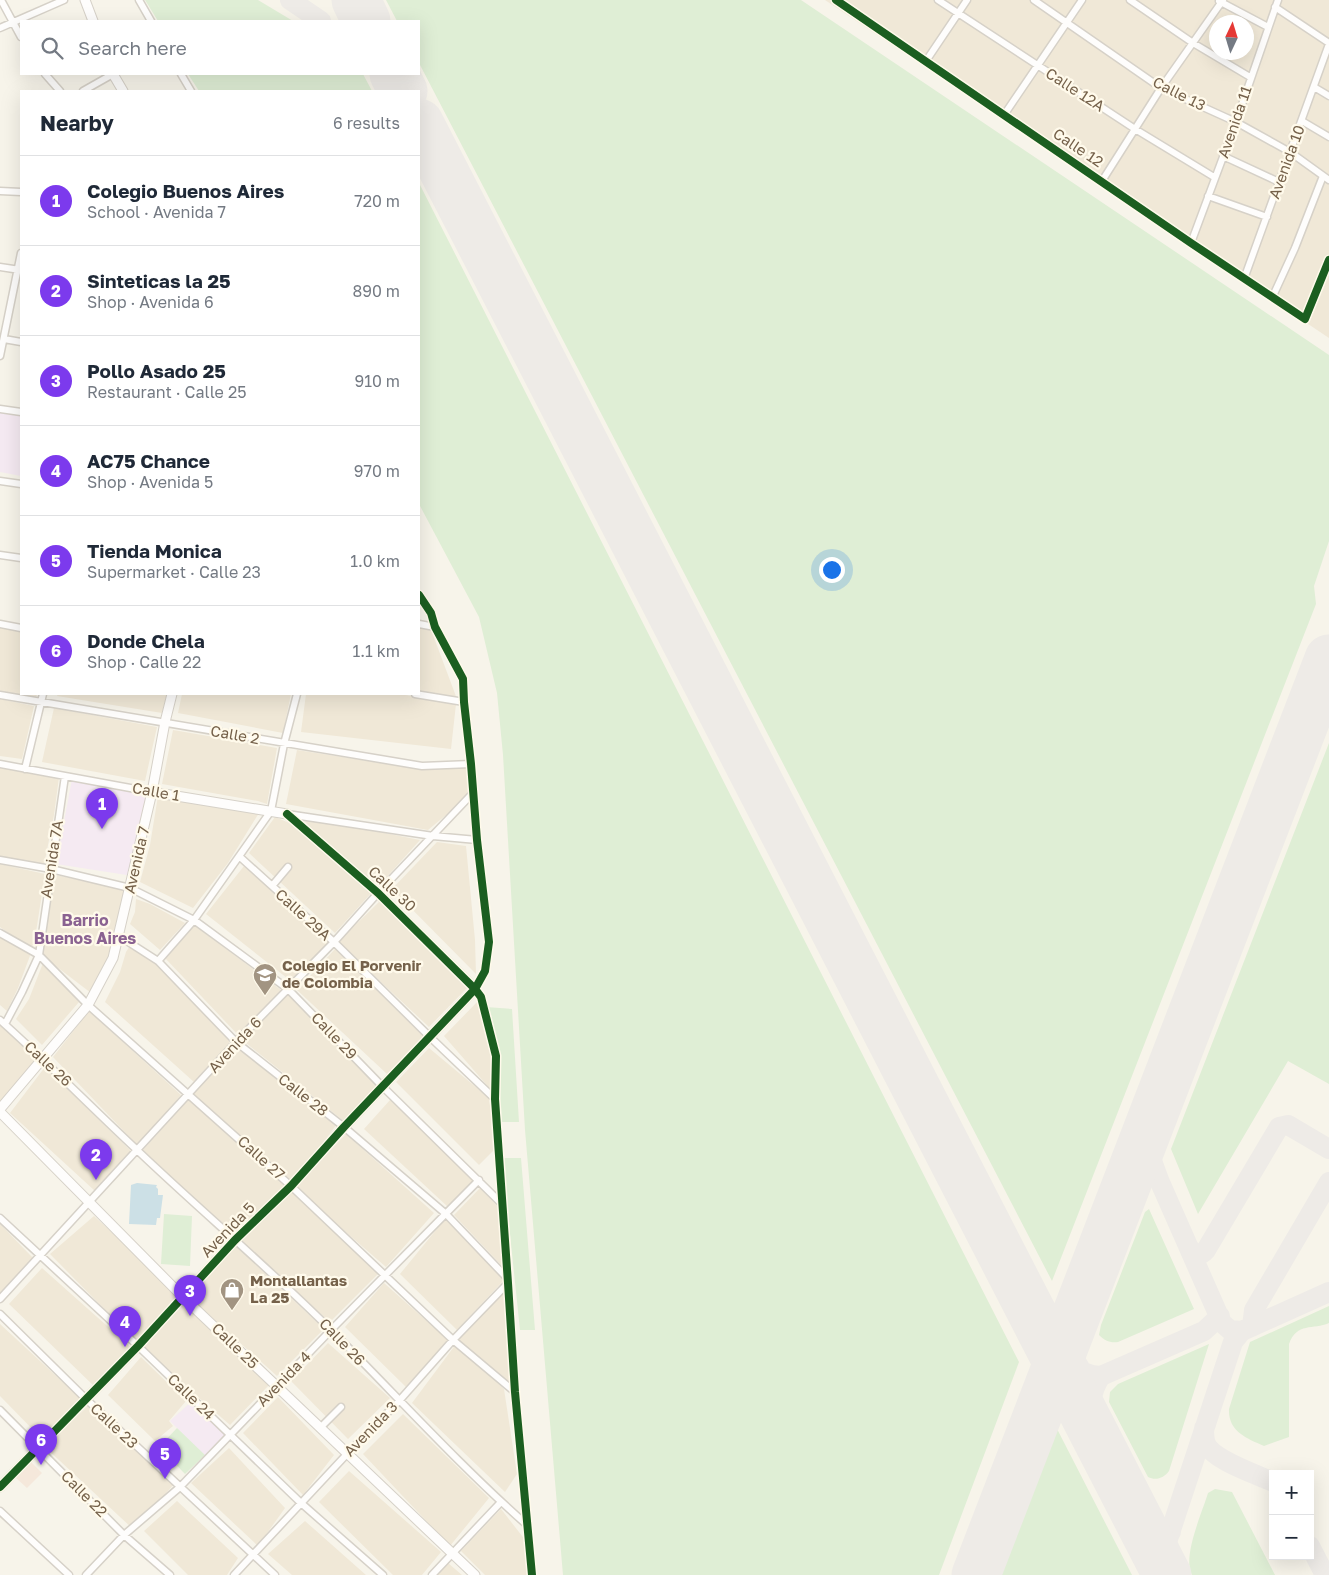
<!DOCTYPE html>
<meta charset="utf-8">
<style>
:root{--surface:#fff;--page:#f6f6f7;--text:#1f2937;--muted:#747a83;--line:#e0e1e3;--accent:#7c3aed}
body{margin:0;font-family:"Golos Text",sans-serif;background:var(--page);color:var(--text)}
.controls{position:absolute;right:15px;bottom:15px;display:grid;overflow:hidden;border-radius:0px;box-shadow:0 5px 20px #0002}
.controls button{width:45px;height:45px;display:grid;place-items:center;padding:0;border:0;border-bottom:1px solid var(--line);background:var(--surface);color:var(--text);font:25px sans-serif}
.compass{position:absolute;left:1209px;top:15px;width:45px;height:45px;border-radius:50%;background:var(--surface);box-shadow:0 5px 20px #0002;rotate:4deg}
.you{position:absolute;left:831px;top:569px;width:18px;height:18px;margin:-12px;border:4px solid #fff;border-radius:50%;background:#1a73e8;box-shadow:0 0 0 8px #1a73e833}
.badge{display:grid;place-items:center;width:32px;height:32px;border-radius:50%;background:var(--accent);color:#fff;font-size:16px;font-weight:700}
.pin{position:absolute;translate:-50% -41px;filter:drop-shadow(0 1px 2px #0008)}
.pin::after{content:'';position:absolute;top:26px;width:18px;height:15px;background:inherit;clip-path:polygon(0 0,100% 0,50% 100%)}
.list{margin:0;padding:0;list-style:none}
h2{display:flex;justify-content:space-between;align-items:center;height:65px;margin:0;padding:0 20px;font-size:21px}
h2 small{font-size:16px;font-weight:400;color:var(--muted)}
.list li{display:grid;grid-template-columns:32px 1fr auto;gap:15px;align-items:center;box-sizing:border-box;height:90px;padding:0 20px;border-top:1px solid var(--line)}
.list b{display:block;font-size:19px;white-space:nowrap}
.list p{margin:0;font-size:16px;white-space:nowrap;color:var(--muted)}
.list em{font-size:16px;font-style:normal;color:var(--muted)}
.icon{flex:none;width:28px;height:28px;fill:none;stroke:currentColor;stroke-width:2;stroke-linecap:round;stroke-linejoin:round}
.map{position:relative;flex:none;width:1329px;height:1575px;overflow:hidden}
.search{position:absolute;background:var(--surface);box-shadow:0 5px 20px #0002;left:20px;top:20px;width:400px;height:55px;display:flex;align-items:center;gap:12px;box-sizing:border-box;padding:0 18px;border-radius:0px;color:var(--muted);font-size:19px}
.panel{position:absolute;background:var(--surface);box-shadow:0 5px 20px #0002;left:20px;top:90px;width:400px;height:605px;border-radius:0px}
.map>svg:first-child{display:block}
</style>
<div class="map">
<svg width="1329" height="1575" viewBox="0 0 1329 1575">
<rect width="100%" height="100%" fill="#f7f4ea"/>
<path fill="#f0e8d7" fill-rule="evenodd" d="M825,0H1329V338ZM1216,22H1246V52H1216Z
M419,625L430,627L457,699L419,692Z
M0,628L21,632V694H37L36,698L0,692Z
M58,694H167L162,713L57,696Z
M182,694H291L283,733L178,713Z
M306,694H400L456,704L451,749L301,732Z
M0,699L34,706L22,759L0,756Z
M54,708L157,727L145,781L42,762Z
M173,730L277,748L267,804L258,801L162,784Z
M297,750L420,769L466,765L468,766L470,795L428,830L286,804Z
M0,767L59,777L54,815L44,865L0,857Z
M158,796L259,813L228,863L193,908L140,882L150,845Z
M275,817L292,824L374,890L335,933L249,853Z
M305,821L345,825L420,840L377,888L314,833Z
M437,842L466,846L475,940L476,974L392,889Z
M0,864L45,874L34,945L28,947L0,927Z
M244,866L329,942L292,982L206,914Z
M56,875L124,890L109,960L91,993L40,954Z
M136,899L150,904L185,923L160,950L130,924L135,912Z
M380,901L468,987L429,1027L338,942Z
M194,925L281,990L240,1037L165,958Z
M0,936L31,953L18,988L7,1011L0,1005Z
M130,946L162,968L230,1042L194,1082L105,1002L120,972L126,952Z
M335,949L423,1036L387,1074L297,990Z
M43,963L79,1002L42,1045L16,1019L29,999Z
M288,991L376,1086L345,1122L241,1039Z
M478,1001L494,1070L492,1091L444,1036Z
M89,1011L181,1095L139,1147L53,1057Z
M0,1025L38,1059L0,1103Z
M238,1047L337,1124L292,1184L192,1095Z
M429,1048L489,1098L496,1148L479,1165L396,1082Z
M45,1067L132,1152L95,1191L10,1113Z
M190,1098L289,1186L235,1238L141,1152Z
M390,1100L476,1180L448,1207L364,1129Z
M346,1134L434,1213L386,1267L295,1188Z
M292,1188L380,1272L330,1322L238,1240Z
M480,1188L502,1211L505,1261L502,1266L454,1215Z
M94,1216L181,1296L138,1343L50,1254Z
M445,1219L505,1279L457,1330L400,1274Z
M0,1224L33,1258L2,1296L0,1294Z
M235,1245L324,1329L277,1376L189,1297Z
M42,1268L133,1349L95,1387L9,1304Z
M384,1283L448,1340L407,1388L345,1327Z
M504,1289L511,1384L457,1340Z
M185,1303L271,1383L230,1425L142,1348Z
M0,1324L80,1398L41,1438L0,1396Z
M328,1343L390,1398L348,1439L291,1381Z
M456,1344L504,1389L517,1474L505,1492L412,1403Z
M141,1357L186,1401L169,1421L173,1426L155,1441L108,1395Z
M278,1397L334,1455L303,1495L243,1433Z
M89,1405L174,1484L134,1530L45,1447Z
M403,1414L489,1498L450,1546L363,1454Z
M229,1448L285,1508L258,1546L191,1483Z
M349,1471L441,1552L422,1575H393L319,1502Z
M177,1501L238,1558L227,1575H188L144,1531Z
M501,1509L526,1541L530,1575H485L461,1551Z
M305,1521L366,1575H292L268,1554Z
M448,1563L462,1575H438Z"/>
<path fill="#f5e8db" d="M31,1462L42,1473L27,1488L16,1478Z"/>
<path fill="#f5eaf2" d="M0,409L21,413V476L0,472Z
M72,779L147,794L133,876L56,864Z
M191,1402L225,1434L205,1456L170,1421Z"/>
<path fill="#dfeed5" d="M145,0H258L293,21H158Z
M386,0H801L1329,355V541L1314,586L1316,604L1052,1281L419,63V21H397Z
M188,74H363L372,91H199Z
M419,183L1019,1362L939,1575H563L525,1130L503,755L497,693L479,617L419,504Z
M1329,743V1084L1288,1061L1198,1214L1171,1149Z
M486,1007L512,1009L519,1122H500L497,1055Z
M502,1158H521L535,1330H520Z
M1149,1209L1194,1309L1118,1342C1110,1343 1105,1341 1099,1335L1101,1325L1145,1212Z
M164,1214L192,1216L190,1266L161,1264Z
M1329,1306V1323C1313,1330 1297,1322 1289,1344V1437L1264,1446C1246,1438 1228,1431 1229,1409L1250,1342Z
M1209,1344L1169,1471C1164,1478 1156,1481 1148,1477L1109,1402L1110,1392L1118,1384Z
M1054,1423L1132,1575H998Z
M177,1428L205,1455L185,1474L159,1447Z
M1215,1489L1232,1492L1275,1575H1192C1182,1557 1202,1513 1208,1493Z"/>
<path fill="#cce0e6" d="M137,1183L157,1185L156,1187L158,1189V1195H163L160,1218H157L156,1225L129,1224L131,1185Z"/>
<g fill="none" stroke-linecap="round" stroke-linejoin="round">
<path stroke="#eeebe7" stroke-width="20" d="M290,0L321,21
M1144,1139L1159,1180L1222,1323L1230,1330L1242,1331
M1129,1177C1141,1170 1149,1171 1159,1180
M1190,1249C1195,1255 1201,1256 1206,1250L1279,1127L1288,1125L1329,1149
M1252,1327L1254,1310L1329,1182
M1070,1332C1068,1346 1072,1357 1080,1368
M1044,1337C1059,1355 1076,1376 1101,1376L1204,1331L1220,1316
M1034,1424L1041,1410L1049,1401L1101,1376
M1090,1427C1090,1408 1090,1392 1101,1376
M1204,1428C1204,1433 1204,1439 1206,1444C1213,1460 1256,1474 1273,1482
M1148,1537C1156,1548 1164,1541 1171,1532
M1310,1546L1325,1575
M1164,1570L1167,1542L1233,1342L1242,1331L1329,1292"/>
<path stroke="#eeebe7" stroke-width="49" d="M356,0L366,21
M394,74L403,91
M419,123L1167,1575
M976,1575L1329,659"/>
<g stroke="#d6d1c8" stroke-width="9">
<path id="street" d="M1,0L21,37
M139,0L151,21
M836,0L1191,243L1305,319L1329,260
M938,0L1135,129L1214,177
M1034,0L1161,88L1236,122L1290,152L1329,180
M1130,0L1193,43L1250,77
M1219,1L1268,27
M1275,7L1329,43
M0,28L64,0
M926,61L967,0
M45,74L60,91
M181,74L191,91
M1314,87L1329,96
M83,91L113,74
M1004,115L1082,0
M1302,121L1329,137
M1223,156L1279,182
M1102,181L1161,88L1223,0
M0,191L21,192
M1208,196L1267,217
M1191,243L1236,122L1278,0
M0,267L20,270
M1244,279L1329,44
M1273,296L1295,248L1323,176
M4,339L21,342
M0,356L21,253
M0,409L21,412
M0,481L21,484
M0,555L21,558
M419,595L431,613L435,627L463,679L464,702L471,764L477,840L489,942L485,971L475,989L481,997L496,1056L495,1099L508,1283L515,1392L532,1575
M0,624L21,628
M419,624L435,627
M415,694L464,702
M0,695L422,766L471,764
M0,764L152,792
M25,769L43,694
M287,814L433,836L477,840
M240,857L334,942L430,1037L495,1099
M0,860L51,869L130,888L194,920L288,989L382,1086L502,1204
M272,886L288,867
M0,933L39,955L88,1005L291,1186L453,1340L515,1392
M119,936L158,961L236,1042L344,1127L446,1214L507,1278
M158,961L194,920L271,811L284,744L297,694
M0,1020C47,1062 91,1107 137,1150C201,1211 269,1268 331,1330C396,1395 458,1464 527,1525
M5,1024L22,992L39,955L65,776
M0,1218L138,1346L301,1503L383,1575
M0,1299L236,1042L334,942L378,893L472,794
M0,1314L86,1399L275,1575
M0,1410L124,1535L170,1575
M320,1428L341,1407
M0,1511L69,1575
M86,1575L124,1535L180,1487L331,1330L479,1180
M234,1575L347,1454L399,1401L453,1340L508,1283
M432,1575L501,1502"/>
</g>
<g stroke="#d6d1c8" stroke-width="11">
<path id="secondary" d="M85,0L93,21
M113,74L123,91
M0,1109L88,1005L113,958L152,792L165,722L172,694
M0,1112L184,1298L475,1575
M0,1487L138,1346L235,1240L291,1186L344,1127L475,989L378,893L287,814L152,792"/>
</g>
<use href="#street" stroke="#fefdfc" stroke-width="6"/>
<use href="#secondary" stroke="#fefdfc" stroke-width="9"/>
<g stroke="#fffaeb" stroke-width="11">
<path id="cycleway" d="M836,0L1191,243L1305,319L1329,260
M419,595L431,613L435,627L463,679L464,702L471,764L477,840L489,942L485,971L475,989L481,997L496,1056L495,1099L508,1283L515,1392L532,1575
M0,1487L138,1346L235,1240L291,1186L344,1127L475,989L378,893L287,814"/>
</g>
<use href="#cycleway" stroke="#1b5e20" stroke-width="8"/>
</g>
<defs>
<g id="school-pin" transform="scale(1.25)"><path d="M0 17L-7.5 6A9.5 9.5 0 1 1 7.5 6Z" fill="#a29482" stroke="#fffaeb"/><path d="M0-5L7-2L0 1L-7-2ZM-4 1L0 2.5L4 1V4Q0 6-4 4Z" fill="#fff"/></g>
<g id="shop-pin" transform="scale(1.25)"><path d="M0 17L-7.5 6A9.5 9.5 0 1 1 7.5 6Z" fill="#a29482" stroke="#fffaeb"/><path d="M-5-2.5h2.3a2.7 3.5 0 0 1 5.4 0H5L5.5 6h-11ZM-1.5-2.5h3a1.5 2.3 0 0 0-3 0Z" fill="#fff"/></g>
</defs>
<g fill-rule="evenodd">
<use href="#school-pin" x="265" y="975"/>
<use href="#shop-pin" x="232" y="1290"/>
</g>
<g text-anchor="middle" stroke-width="4.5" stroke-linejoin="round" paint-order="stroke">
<g font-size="15" fill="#75614a" stroke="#fffaeb">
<text transform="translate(1075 90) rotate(33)" y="5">Calle 12A</text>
<text transform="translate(1179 94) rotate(27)" y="5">Calle 13</text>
<text transform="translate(1235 122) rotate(-71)" y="5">Avenida 11</text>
<text transform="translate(1078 148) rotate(34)" y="5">Calle 12</text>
<text transform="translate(1287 162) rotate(-70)" y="5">Avenida 10</text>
<text transform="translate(235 735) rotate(10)" y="5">Calle 2</text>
<text transform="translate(156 792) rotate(10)" y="5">Calle 1</text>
<text transform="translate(52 859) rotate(-81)" y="5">Avenida 7A</text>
<text transform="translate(137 860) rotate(-77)" y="5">Avenida 7</text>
<text transform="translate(392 889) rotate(43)" y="5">Calle 30</text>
<text transform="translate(303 915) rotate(42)" y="5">Calle 29A</text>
<text transform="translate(334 1036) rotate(46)" y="5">Calle 29</text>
<text transform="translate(235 1045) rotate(-47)" y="5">Avenida 6</text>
<text transform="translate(48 1064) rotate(43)" y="5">Calle 26</text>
<text transform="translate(303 1095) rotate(38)" y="5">Calle 28</text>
<text transform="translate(261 1158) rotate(42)" y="5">Calle 27</text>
<text transform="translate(228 1230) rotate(-46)" y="5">Avenida 5</text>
<text transform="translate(342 1342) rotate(46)" y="5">Calle 26</text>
<text transform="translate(235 1346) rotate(44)" y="5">Calle 25</text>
<text transform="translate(284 1379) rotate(-46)" y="5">Avenida 4</text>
<text transform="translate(191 1397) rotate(44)" y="5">Calle 24</text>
<text transform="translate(114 1426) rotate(43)" y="5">Calle 23</text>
<text transform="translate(371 1429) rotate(-46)" y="5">Avenida 3</text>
<text transform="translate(84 1494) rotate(45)" y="5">Calle 22</text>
</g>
<g font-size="15" font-weight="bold" fill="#75614a" stroke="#fffaeb" text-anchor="start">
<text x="282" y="971">Colegio El Porvenir<tspan x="282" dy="17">de Colombia</tspan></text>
<text x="250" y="1286">Montallantas<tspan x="250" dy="17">La 25</tspan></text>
</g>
<g font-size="16" font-weight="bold" fill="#8a6291" stroke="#fffaeb">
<text x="85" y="926">Barrio<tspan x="85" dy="18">Buenos Aires</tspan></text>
</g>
</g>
</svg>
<div class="controls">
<button>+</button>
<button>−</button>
</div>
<svg class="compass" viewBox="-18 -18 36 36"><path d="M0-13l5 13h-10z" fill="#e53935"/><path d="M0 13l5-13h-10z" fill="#747a83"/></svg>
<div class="you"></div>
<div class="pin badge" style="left:102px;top:829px">1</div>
<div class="pin badge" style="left:96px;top:1180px">2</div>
<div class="pin badge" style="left:190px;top:1316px">3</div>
<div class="pin badge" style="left:125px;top:1347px">4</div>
<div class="pin badge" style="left:165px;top:1479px">5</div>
<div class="pin badge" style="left:41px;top:1465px">6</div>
<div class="search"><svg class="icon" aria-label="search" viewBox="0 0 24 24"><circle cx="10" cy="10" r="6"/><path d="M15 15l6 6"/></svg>Search here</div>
<section class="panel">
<h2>Nearby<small>6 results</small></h2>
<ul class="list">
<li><span class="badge">1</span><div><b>Colegio Buenos Aires</b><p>School · Avenida 7</p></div><em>720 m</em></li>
<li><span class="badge">2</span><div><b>Sinteticas la 25</b><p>Shop · Avenida 6</p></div><em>890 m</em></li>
<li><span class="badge">3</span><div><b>Pollo Asado 25</b><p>Restaurant · Calle 25</p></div><em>910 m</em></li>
<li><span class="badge">4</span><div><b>AC75 Chance</b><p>Shop · Avenida 5</p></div><em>970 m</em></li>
<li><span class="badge">5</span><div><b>Tienda Monica</b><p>Supermarket · Calle 23</p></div><em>1.0 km</em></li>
<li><span class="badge">6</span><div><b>Donde Chela</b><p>Shop · Calle 22</p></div><em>1.1 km</em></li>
</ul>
</section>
</div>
